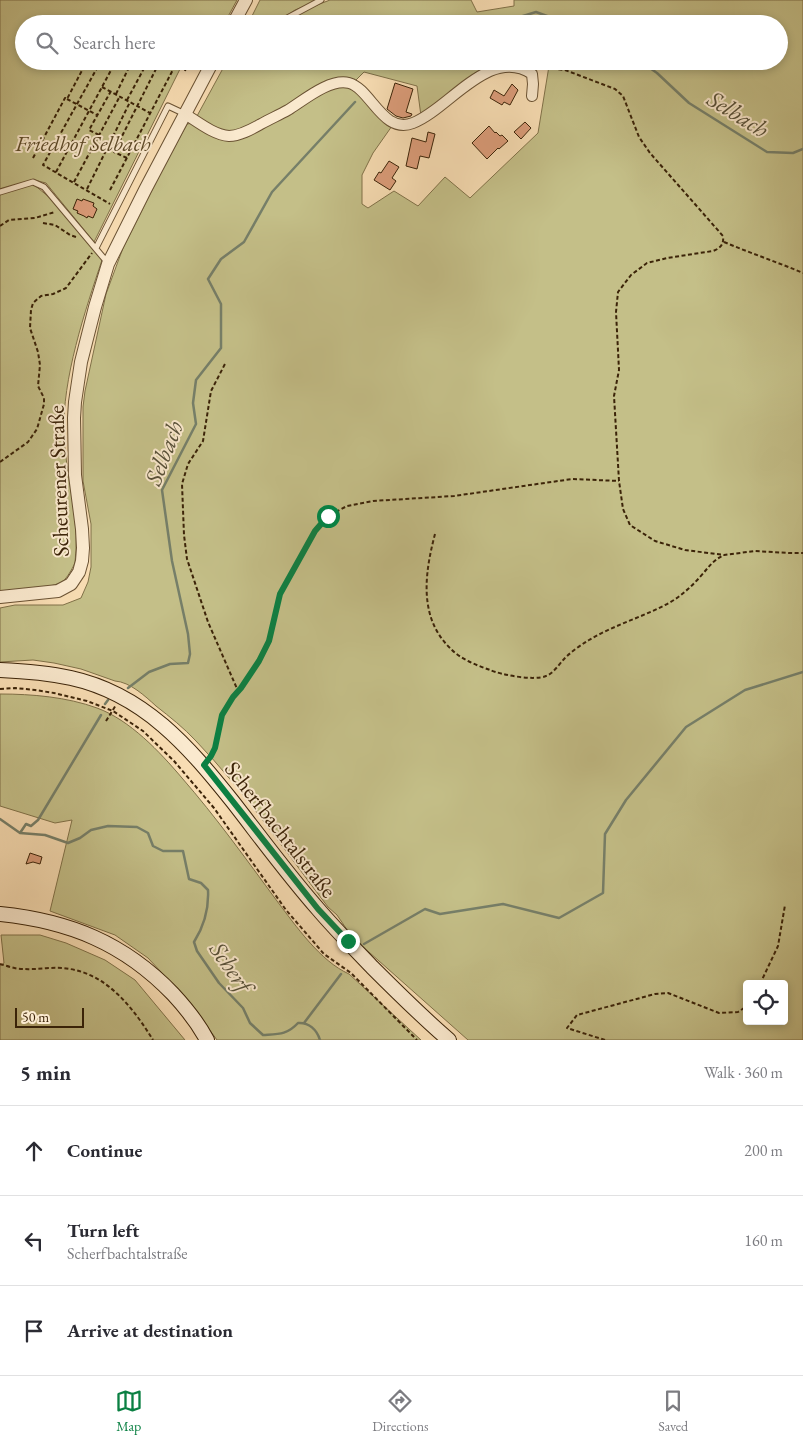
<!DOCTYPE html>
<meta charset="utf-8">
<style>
:root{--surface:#fff;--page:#f7f7f7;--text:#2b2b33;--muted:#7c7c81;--line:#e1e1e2;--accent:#0b8043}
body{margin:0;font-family:"EB Garamond",serif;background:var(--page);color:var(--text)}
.controls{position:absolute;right:15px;bottom:15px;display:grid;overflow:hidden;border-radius:5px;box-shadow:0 2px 8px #0003}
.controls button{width:45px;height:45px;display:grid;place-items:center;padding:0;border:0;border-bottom:1px solid var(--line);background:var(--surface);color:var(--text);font:25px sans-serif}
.scale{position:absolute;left:15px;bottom:12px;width:69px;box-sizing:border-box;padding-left:5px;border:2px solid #3b2308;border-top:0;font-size:14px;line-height:18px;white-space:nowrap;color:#3b2308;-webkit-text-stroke:4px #fae9ce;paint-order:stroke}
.stop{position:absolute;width:15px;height:15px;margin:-11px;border:4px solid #0b8043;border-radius:50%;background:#fff}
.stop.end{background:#0b8043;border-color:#fff;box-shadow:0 1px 5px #0008}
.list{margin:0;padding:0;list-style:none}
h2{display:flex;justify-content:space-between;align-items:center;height:65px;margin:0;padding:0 20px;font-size:21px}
h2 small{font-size:16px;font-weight:400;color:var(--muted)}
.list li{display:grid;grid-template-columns:32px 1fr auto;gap:15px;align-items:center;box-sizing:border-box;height:90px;padding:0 20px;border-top:1px solid var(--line)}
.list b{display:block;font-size:19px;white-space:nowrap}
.list p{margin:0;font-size:16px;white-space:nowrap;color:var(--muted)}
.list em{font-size:16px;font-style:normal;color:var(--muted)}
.icon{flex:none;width:28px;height:28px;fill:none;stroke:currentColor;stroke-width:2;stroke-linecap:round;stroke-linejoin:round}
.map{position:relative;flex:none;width:803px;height:1040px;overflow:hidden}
.search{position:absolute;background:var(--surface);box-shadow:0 2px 8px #0003;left:15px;right:15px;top:15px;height:55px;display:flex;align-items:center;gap:12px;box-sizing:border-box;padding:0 18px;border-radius:28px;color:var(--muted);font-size:19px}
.sheet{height:335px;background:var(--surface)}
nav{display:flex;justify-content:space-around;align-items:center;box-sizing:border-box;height:70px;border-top:1px solid var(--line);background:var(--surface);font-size:14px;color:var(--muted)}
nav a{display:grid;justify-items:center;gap:2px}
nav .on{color:var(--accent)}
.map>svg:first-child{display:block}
</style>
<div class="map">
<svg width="803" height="1040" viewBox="0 0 803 1040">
<rect width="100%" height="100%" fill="#f8ddb3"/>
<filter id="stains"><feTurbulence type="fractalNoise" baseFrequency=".004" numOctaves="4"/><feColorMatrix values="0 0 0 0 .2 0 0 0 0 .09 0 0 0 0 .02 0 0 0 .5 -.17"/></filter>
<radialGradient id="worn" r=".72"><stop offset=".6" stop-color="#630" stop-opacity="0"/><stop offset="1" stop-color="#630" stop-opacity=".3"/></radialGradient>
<path fill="#c4bf88" stroke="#807148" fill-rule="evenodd" d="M0,0H237L224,24H24V61H184L94,242L46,183L34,180L0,189Z
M260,0H320L295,10L274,24H248Z
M330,0H471L477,12L514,6V0H803V1040H468L352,937L337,915L328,907C285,851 245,792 196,741C184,728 170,717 156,706C145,696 130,682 115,681L81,669L54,663L33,660L0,662V608L15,605H63L81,598L88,582L91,567V524L83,481V407L85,391L106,294L123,248L160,174L187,124L193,123L213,134L224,138L235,137L257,130L328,89L343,85L358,90L388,126H392L373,153L362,175V204L368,208L394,191L418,206L445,177L470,198L538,133L549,66L540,65L531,67L528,65L493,67L469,80L421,116L417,86L364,72L355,81H333L321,86L254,125L239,131H225L215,128L197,116L227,61H779V24H281L299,12ZM747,984H784V1021H747Z
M33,184L49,197L102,260C85,311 62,379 64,433C65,472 78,511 76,550C75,555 76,561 74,565C72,569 67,578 63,581C53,589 14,590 0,591V194Z
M0,694C32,694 67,697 97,708C130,720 160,752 182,778C216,817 246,859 277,901C296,926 320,961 349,974L421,1040H217L189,1002L148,958L115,935L50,911L72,820L55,823L0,806Z
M1,935H40L66,943L105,960L135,980L185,1040H0V966L4,963Z"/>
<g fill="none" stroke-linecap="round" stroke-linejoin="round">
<path stroke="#767f69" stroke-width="2.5" d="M497,24L536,12L569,24
M640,61L657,73L689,103L767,152L793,153L803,149
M128,688L149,672L170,664L188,663L190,654L188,634L172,561L162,490L196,424L193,403L196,380L221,348V304L208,279L221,259L244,242L272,192L355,102
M105,704L108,700
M0,819L20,833L45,835L68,843L80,838L91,830L108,826L137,827L148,833L153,846L163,851H183L189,879L201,883L208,890C209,909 204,926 194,942L197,951L219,983L243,1008L250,1023L263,1035C278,1034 287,1035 298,1023C309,1022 317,1030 320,1040
M20,833L26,824L31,826L38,820L101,715
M364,944L425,909L440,914L503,904L559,918L603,893L605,834L626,800L686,727L745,690L803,672
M304,1023L341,974"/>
</g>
<path fill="#db9c79" stroke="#3b2308" d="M395,83L413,89L406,112L412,114L411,116L403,118L396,116L387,109Z
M512,84L518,90L510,105L504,102L502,105L490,98L494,90L504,96Z
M525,122L531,128L521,139L514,132Z
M489,126L495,133L496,132L500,136L502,135L508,141L499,149L498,148L487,159L472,143Z
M428,132L435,134L429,158L420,156L417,169L406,166L412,138L426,142Z
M389,161L399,167L392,178L396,181L390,190L374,180L379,172L381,173Z
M77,199L82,201L83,199L94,203L93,206L97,209L93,218L88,216L87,218L84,216L77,213L78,211L73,209Z
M30,853L42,857L40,864L33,862L26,864Z"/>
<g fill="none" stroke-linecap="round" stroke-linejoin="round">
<g stroke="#6a5233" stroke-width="7">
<path id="service" d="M276,24L321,0
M0,192L33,182L44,187L107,262
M96,248L168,106L185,114"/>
</g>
<g stroke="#6a5233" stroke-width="12">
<path id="minor" d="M185,114C198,122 214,135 229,136C240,136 252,129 261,124C270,119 279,115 288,110C304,100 330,78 349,83C371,89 383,135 413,123C448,110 490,45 532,74L533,84L532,96"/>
</g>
<g stroke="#6a5233" stroke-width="14">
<path id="tertiary" d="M233,24L246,0
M0,597L58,591L71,584L79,572L82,561L83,548L82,529L75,475L74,418L75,402L81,362L95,307L108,264L145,190L213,61"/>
</g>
<g stroke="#3b2308" stroke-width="16">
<path id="secondary" d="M0,670C24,671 48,673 71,678C144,694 189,747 233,802C261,838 288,875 318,909C335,929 354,948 372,967C397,992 422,1017 449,1040
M0,914C69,921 124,943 173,994C186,1008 198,1023 207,1040"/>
</g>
<path stroke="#3b2308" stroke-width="2" stroke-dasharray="4 2.5" stroke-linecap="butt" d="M101,61L43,165L110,204
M539,67L565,70L615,89L623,96L639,137L650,153L723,236C724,244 721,248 713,251L667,258L647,263L631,275L618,292L616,312L619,370L614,396L619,481L623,509L630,525L655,541L685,550L724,555L755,551L790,553H803
M185,71L187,64L192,61
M102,87L150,113
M116,94L132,61
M67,99L97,115
M127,100L148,61
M99,135L89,130L111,91
M33,158L65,98L67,99L87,61
M127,158L114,152L160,61
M56,172L116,61
M74,182L120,96
M87,189L130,102
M110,190L176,64
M43,223L55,225L70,235L76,237
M0,226L9,220L35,218L55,212
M724,242C750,253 777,262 803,273
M0,462L28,442L37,429L44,404V398L38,386L40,365L38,352L30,328L31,310L33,303L41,296L53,294L66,288L92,253
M435,534C425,572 418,617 450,648C460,659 476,665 490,670C502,675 534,681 546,676C554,673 559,664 565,658C572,651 581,645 589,640C614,625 643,617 669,603C681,596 691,587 700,577C708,568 713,560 724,555
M0,689L15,688L35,690L54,693L87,701L113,711L143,731L174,761L214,808L286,910L324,954L351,973L417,1040
M238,691L259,661L269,641L280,594L315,531L328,516L347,506L373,501L454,496L572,479L619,481
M106,721L116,705
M210,758C219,745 217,729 222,715C226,707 232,698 238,691L208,622L187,559L184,535L182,484L188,464L203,441L211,391L226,362
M0,964C7,966 15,969 23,969C38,970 55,966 70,969C108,975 134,1009 153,1040
M760,984L778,946L785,905
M605,1040L567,1028L577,1015L655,994L668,993L719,1013L738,1012L747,1006"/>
<use href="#service" stroke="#fae9ce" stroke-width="5"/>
<use href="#minor" stroke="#fae9ce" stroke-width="10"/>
<use href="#tertiary" stroke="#fae9ce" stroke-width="12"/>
<use href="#secondary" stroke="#fae9ce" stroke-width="14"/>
</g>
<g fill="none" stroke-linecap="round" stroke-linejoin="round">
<path stroke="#0b8043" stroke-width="6" d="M328,516L315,531L280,594L269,641L259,661L241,688L233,697L222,715L215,748L211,756L204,765L318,909L348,941"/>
</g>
<g text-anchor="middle" stroke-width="4" stroke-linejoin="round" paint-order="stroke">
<g font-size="22" font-style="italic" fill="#5d4a28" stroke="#fae9ce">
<text x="83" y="151">Friedhof Selbach</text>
</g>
<g font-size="22" fill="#3b2308" stroke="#fae9ce">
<text transform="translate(58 481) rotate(-92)" y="8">Scheurener Straße</text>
<text transform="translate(281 829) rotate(52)" y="8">Scherfbachtalstraße</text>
</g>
<g font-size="24" font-style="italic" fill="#585139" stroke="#fae9ce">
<text transform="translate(738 114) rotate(32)" y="8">Selbach</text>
<text transform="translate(164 453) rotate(-69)" y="8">Selbach</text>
<text transform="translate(231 967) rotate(55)" y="8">Scherf</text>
</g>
</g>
<rect width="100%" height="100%" filter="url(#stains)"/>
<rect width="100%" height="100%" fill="url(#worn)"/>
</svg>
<div class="controls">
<button><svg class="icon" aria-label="locate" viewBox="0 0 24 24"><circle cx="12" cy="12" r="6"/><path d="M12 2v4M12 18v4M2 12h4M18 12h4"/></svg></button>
</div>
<div class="scale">50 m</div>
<div class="stop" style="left:328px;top:516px"></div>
<div class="stop end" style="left:348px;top:941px"></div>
<div class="search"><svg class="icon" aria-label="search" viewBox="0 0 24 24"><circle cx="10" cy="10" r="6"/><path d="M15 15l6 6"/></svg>Search here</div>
</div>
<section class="sheet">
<h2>5 min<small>Walk · 360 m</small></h2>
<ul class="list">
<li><svg class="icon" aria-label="ahead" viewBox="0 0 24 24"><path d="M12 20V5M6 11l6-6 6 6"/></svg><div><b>Continue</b></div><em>200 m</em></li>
<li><svg class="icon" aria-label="left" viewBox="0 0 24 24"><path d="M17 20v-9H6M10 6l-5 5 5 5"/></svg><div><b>Turn left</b><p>Scherfbachtalstraße</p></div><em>160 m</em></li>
<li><svg class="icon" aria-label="arrive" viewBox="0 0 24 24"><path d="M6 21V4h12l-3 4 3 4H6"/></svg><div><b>Arrive at destination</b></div></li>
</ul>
</section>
<nav>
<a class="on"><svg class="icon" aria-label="map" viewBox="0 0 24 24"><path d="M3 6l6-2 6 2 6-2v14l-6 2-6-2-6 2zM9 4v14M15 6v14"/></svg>Map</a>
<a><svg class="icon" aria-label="directions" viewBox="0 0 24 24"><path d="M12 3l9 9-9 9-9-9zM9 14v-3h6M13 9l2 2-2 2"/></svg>Directions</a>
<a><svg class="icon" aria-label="saved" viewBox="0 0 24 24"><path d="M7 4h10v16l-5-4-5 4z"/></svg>Saved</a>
</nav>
